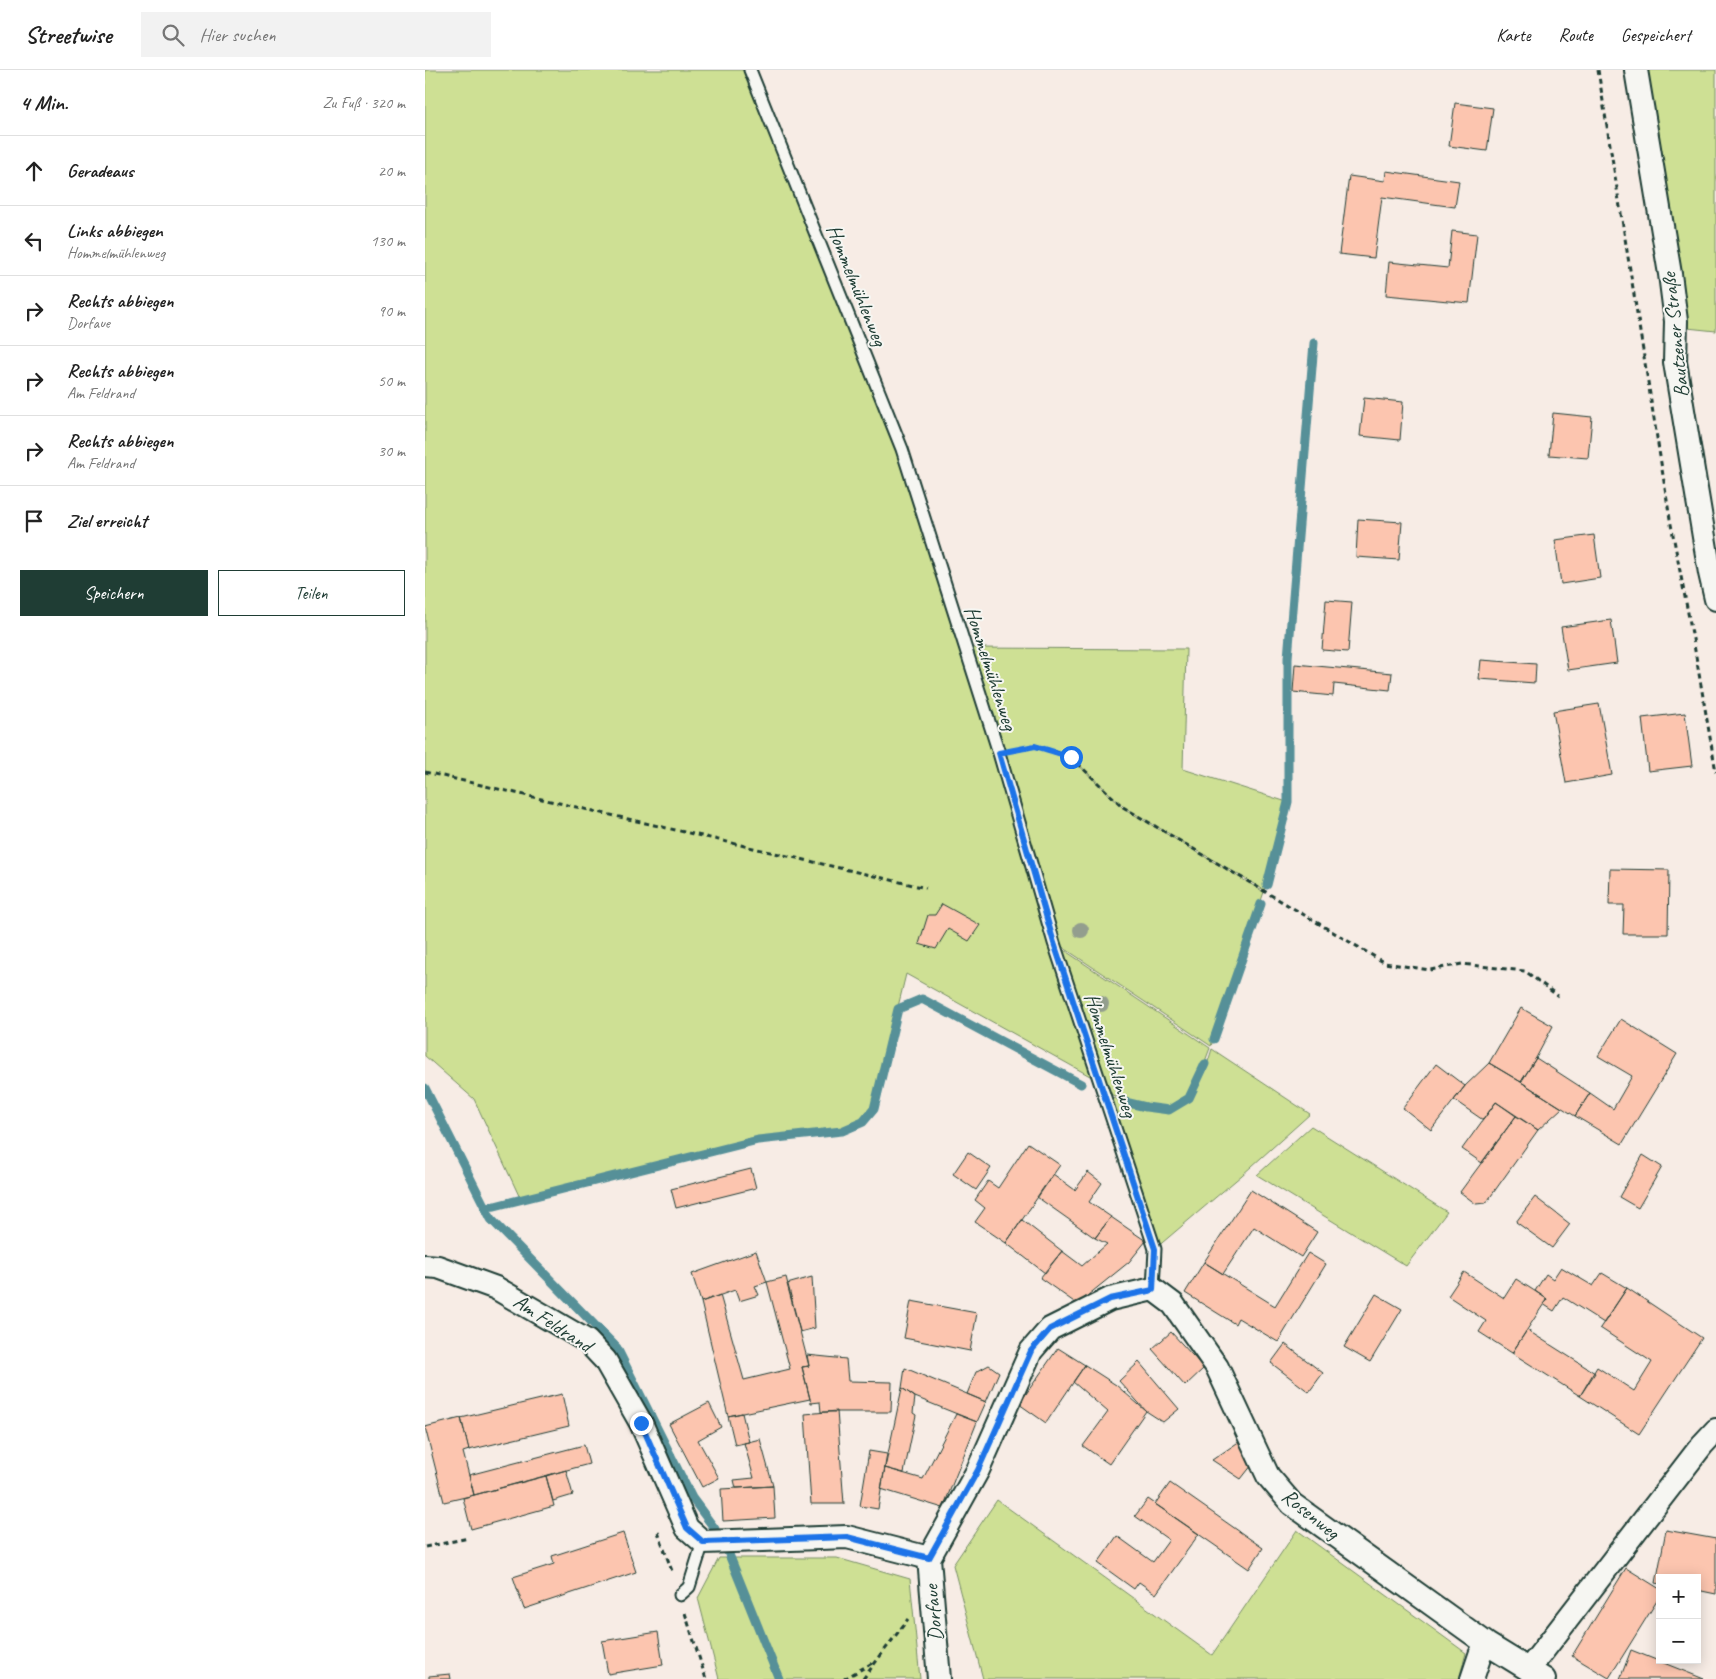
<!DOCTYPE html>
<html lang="de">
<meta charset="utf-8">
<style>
:root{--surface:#fff;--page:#f2f2f2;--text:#222;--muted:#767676;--line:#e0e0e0;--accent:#1f3d34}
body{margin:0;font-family:Caveat,sans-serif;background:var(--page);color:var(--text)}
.controls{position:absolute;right:15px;bottom:15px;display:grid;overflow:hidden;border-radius:0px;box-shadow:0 2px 12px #0003}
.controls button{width:45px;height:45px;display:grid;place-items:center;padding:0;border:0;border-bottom:1px solid var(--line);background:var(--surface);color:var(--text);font:25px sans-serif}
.stop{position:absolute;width:15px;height:15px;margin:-11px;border:4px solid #1a73e8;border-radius:50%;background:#fff}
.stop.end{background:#1a73e8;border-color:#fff;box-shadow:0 1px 5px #0008}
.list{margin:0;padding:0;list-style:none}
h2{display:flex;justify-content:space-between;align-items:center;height:65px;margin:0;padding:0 20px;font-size:21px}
h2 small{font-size:16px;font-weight:400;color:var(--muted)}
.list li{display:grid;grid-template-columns:32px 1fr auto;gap:15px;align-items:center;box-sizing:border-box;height:70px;padding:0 20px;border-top:1px solid var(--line)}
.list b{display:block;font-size:19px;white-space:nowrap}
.list p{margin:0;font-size:16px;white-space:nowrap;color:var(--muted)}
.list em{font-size:16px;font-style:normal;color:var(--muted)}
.actions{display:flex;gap:10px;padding:15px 20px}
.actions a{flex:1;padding:11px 0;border:1px solid var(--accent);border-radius:0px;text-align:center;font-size:18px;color:var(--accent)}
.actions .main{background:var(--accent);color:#fff}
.icon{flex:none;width:28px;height:28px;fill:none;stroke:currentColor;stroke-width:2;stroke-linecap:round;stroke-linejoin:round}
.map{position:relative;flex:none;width:1291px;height:1609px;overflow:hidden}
header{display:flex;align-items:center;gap:30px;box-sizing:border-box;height:70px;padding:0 25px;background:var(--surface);border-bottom:1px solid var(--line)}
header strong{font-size:24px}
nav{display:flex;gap:28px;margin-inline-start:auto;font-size:18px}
.search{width:350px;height:45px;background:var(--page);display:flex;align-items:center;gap:12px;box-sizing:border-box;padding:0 18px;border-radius:0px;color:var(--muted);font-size:19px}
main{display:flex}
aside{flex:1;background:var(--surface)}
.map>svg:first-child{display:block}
</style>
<header>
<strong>Streetwise</strong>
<div class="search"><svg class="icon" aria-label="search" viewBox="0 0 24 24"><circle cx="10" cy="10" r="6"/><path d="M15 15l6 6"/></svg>Hier suchen</div>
<nav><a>Karte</a><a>Route</a><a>Gespeichert</a></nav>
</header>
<main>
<aside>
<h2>4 Min.<small>Zu Fuß · 320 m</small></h2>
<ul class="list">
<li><svg class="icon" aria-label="ahead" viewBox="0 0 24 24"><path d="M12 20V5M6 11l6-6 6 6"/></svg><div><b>Geradeaus</b></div><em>20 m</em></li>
<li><svg class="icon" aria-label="left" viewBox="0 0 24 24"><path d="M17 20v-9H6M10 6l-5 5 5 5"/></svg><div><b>Links abbiegen</b><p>Hommelmühlenweg</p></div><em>130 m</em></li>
<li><svg class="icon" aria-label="right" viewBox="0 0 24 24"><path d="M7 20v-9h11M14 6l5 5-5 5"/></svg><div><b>Rechts abbiegen</b><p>Dorfaue</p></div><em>90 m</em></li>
<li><svg class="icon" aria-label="right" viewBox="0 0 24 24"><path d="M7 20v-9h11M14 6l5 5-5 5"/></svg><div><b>Rechts abbiegen</b><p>Am Feldrand</p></div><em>50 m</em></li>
<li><svg class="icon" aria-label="right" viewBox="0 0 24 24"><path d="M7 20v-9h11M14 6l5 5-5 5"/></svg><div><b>Rechts abbiegen</b><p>Am Feldrand</p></div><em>30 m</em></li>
<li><svg class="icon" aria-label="arrive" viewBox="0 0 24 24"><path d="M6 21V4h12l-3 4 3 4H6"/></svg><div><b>Ziel erreicht</b></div></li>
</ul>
<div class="actions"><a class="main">Speichern</a><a>Teilen</a></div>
</aside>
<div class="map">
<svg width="1291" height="1609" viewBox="0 0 1291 1609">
<rect width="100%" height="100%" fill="#f7ece5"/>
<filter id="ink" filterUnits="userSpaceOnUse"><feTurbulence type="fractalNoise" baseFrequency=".02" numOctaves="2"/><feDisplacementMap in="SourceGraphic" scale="10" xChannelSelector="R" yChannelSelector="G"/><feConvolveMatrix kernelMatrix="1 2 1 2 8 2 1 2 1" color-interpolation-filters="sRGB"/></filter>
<g filter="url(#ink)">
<path fill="#cee094" stroke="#768e64" d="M0,0H324L476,379L541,578L761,579L758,699L862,732L839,820L699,737L646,687L610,675L574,683L610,676L646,688L698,738L839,822L786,976L630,872L674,1011L481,904L448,1039L438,1052L417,1061L333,1070L96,1130L49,1029L0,986Z
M1222,0H1291V261L1262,258Z
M630,874L785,978L779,994L763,1027L744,1039L721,1036L681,1023Z
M787,979L885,1044L817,1105L731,1178L680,1025L720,1039L745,1041L765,1029L782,995Z
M886,1056L1022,1142L981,1196L832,1105Z
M572,1430L787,1585L872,1460L1041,1583L1034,1609H558L528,1495Z
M294,1488H412L485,1509L495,1609H294L273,1528Z"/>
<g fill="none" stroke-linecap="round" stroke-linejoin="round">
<path stroke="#569098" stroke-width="9" d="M842,815L863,732V588L889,273
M789,969L836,834
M0,1018L66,1149L192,1278L267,1428L290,1459
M700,1032L721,1037L744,1040L764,1028L780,994
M60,1137L70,1136L333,1070L417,1061L438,1052L449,1039L473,939L497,929L656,1014
M303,1482L354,1609"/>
</g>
<path fill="#fcc5af" stroke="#1f3d34" d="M1030,33L1068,38L1062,81L1024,76Z
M961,101L1034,111L1030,137L957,127L949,188L914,184L924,106L960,111Z
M1027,161L1052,164L1044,233L961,225L964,192L1023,198Z
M939,328L978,332L975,370L935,366Z
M1128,343L1167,347L1163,388L1124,385Z
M933,449L977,452L974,490L931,487Z
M1169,465L1175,508L1136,514L1130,470Z
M901,530L927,532L923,582L897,580Z
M1186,550L1192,593L1143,600L1136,557Z
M1056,590L1111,594L1110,613L1054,609Z
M870,594L967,603L965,620L909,614L908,626L868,622Z
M1174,634L1187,705L1141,713L1128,641Z
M1260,643L1267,696L1223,701L1217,648Z
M1185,799L1244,800L1243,864H1198L1199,835H1184Z
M517,834L555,855L544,871L523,859L511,879L494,874L503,845H510Z
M1096,938L1128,956L1111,988L1096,1012L1064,993Z
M1196,949L1252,984L1197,1074L1150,1046L1165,1023L1188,1039L1207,1006L1173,986Z
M1111,988L1165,1023L1150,1046L1096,1012Z
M1064,993L1096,1012L1137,1038L1113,1060L1071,1032L1058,1050L1029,1030L1040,1016Z
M1011,994L1040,1016L1006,1060L978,1038Z
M1071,1032L1091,1046L1057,1093L1037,1079Z
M1091,1046L1113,1060L1061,1133L1051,1134L1035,1122Z
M603,1073L635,1095L581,1173L550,1152L560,1138L550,1130L563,1111L573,1118Z
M543,1082L566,1098L551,1120L528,1104Z
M1218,1085L1237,1097L1213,1138L1194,1127Z
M326,1099L331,1118L251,1138L246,1119Z
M663,1102L677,1113L664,1132L686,1147L670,1168L612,1127L628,1104L650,1120Z
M826,1120L892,1162L876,1187L829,1157L798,1204L779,1192Z
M1110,1127L1145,1154L1127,1178L1091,1152Z
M686,1147L721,1171L704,1192L652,1234L615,1208L637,1181L657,1196L682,1174L670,1168Z
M597,1150L637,1181L620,1203L581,1173Z
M331,1181L342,1212L330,1216L334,1225L314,1231L310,1220L276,1232L267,1204Z
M883,1183L901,1194L853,1272L813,1248L810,1254L760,1223L779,1192L850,1236Z
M1136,1197L1168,1216L1177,1203L1202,1218L1179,1253L1138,1227L1129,1241L1118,1234L1122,1229L1110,1221L1121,1204L1128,1209Z
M1039,1202L1079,1228L1091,1209L1122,1229L1087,1283L1054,1262L1061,1251L1023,1226Z
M361,1207L384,1296L377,1297L385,1329L303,1346L276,1232L295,1225L319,1310L365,1299L342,1212Z
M387,1207L390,1258L375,1262L362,1214Z
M1202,1218L1277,1268L1214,1364L1155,1326L1172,1297L1209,1321L1227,1292L1175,1258Z
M951,1224L977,1239L945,1292L919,1277Z
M486,1231L552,1243L545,1281L479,1268Z
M1102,1260L1170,1303L1155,1326L1087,1283Z
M746,1262L779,1298L760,1316L727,1279Z
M860,1274L898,1303L884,1322L846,1293Z
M633,1278L660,1295L621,1353L594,1334Z
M382,1285L421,1289L423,1311L467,1312L466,1342H396L395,1332L386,1333L377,1297L384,1296Z
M714,1292L754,1339L738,1352L721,1341L694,1311Z
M564,1295L574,1302L561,1332L542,1324L551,1302Z
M660,1295L691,1315L721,1341L684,1394L658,1376L683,1342L648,1312Z
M480,1298L561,1332L552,1352L490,1327L477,1318Z
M477,1318L490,1327L488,1343L491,1345L479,1403L460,1398Z
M137,1324L144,1356L44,1380L36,1348Z
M284,1333L296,1357L273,1370L294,1408L277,1417L244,1354Z
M412,1341L419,1434H386L380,1344Z
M317,1343L324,1372L310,1375L303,1346Z
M531,1344L552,1352L518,1438L456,1419L460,1398L498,1409Z
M36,1348L44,1380L38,1382L49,1425L19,1432L0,1357Z
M335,1369L348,1416L311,1418L309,1410L329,1408L319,1373Z
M815,1371L827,1395L816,1409L787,1390Z
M159,1375L164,1394L49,1425L44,1405Z
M444,1381L462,1384L453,1439L435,1436Z
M141,1400L148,1425L128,1431L121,1406Z
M121,1406L129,1436L46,1459L38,1428Z
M745,1413L838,1478L824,1499L730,1434Z
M348,1416L350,1448L298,1451L296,1419Z
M723,1429L774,1464L731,1524L714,1512L709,1519L673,1493L692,1466L728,1492L744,1470L710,1446Z
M1241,1460L1291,1469V1524L1272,1520V1508H1235V1514L1231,1513Z
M198,1463L211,1502L99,1539L88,1507L129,1494L127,1486Z
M1201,1498L1235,1519V1526L1184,1608L1147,1586Z
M233,1562L238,1595L183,1604L177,1571Z
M1206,1580L1279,1609H1195Z
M25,1604L26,1609H4V1606Z"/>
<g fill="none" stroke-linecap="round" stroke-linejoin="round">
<g stroke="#1f3d34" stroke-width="15">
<path id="lane" d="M325,0L477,379L574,683L629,873L730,1179L728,1219
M255,1525L264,1517L278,1472"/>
</g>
<g stroke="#1f3d34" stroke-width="26">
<path id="street" d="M1211,0L1245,204L1251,251L1250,292L1285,503L1291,529
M0,1196L13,1197L71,1218L162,1271L180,1290L216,1353L262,1458L278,1472L422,1467L504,1488
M1104,1599L1277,1375L1291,1360
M514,1609L504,1488L553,1400L606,1281L625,1259L685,1229L728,1219L748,1234L792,1297L843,1406L867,1434L1062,1574L1119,1609
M1047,1609L1055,1585L1062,1574"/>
</g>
<path stroke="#1f3d34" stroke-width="3" stroke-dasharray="5 4" stroke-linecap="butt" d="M1173,0L1245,449L1268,569L1291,702
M594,679L610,676L646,687L698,737L960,893L1005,900L1037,894L1100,901L1133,926
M0,702L501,818
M233,1462L247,1501
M0,1477L44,1468
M260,1543L281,1609
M419,1609L449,1592
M438,1609L483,1549"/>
<use href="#lane" stroke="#f6f6f2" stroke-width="11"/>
<use href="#street" stroke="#f6f6f2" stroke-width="22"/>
</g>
<g fill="#939e8e">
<circle cx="656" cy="860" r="8"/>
<circle cx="676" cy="934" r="8"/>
</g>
</g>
<g fill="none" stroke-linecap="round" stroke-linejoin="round" filter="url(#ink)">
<path stroke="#1a73e8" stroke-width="6" d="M216,1353L262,1458L278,1472L422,1467L504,1488L553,1400L606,1281L625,1259L685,1229L728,1220L730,1179L629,873L574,683L610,676L646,687"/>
</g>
<g text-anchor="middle" stroke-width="4" stroke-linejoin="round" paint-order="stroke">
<g font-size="21" fill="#1f3d34" stroke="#f6f6f2">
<text transform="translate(432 215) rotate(68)" y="7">Hommelmühlenweg</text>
<text transform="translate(1250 265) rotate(-96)" y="7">Bautzener Straße</text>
<text transform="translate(566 598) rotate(72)" y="7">Hommelmühlenweg</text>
<text transform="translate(686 985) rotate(72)" y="7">Hommelmühlenweg</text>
<text transform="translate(128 1253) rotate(33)" y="7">Am Feldrand</text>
<text transform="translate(886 1444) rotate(39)" y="7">Rosenweg</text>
<text transform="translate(508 1543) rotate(-95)" y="7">Dorfaue</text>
</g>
</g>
</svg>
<div class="controls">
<button>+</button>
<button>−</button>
</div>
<div class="stop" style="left:646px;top:687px"></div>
<div class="stop end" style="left:216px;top:1353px"></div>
</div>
</main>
